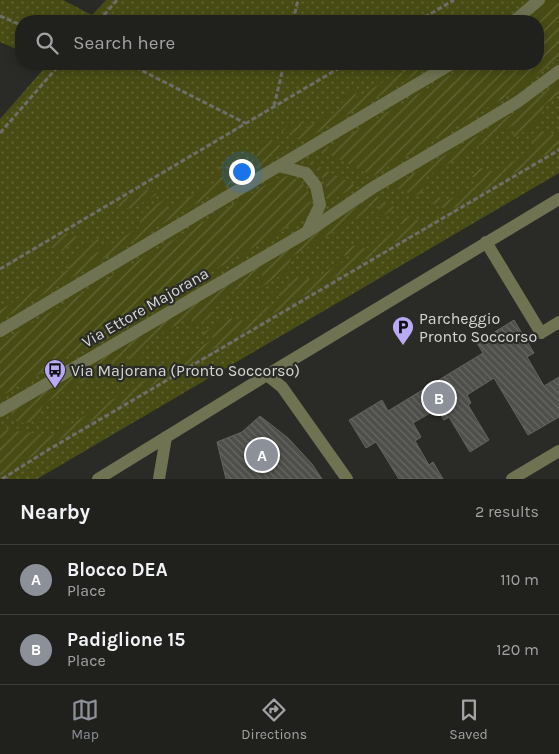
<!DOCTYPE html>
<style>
:root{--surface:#20201d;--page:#282826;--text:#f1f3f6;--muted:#a2a3a4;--line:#3d3e3b;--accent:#8c9099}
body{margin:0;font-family:Karla,sans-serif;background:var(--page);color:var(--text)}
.you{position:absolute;left:241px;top:171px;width:18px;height:18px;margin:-12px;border:4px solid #fff;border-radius:50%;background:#1a73e8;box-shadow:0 0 0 8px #1a73e833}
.badge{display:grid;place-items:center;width:32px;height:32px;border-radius:50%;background:var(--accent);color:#fff;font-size:16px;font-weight:700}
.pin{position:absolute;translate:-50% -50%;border:2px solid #fff;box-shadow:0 1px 5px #0006}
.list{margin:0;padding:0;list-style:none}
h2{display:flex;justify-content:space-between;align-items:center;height:65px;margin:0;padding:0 20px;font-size:21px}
h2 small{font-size:16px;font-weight:400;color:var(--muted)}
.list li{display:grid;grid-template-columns:32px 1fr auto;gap:15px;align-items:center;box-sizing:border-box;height:70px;padding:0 20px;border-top:1px solid var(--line)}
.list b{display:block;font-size:19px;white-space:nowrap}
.list p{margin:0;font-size:16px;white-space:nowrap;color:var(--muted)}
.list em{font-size:16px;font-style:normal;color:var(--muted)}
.icon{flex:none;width:28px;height:28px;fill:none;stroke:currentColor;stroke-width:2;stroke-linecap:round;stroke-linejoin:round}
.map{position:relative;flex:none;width:559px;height:479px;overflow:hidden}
.search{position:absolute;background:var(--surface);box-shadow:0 2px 12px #0003;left:15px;right:15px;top:15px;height:55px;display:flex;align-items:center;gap:12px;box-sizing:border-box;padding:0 18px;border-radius:20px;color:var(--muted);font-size:19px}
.sheet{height:205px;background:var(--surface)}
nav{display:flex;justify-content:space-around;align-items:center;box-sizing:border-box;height:70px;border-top:1px solid var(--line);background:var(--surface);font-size:14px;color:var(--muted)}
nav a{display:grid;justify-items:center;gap:2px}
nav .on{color:var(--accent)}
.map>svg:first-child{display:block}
</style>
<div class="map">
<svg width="559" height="479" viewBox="0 0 559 479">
<defs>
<pattern id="park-dots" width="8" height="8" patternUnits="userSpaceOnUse" patternTransform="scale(1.25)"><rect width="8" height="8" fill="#484c14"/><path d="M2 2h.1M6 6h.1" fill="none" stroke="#626535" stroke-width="1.8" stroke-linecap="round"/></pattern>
<pattern id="garden-furrows" width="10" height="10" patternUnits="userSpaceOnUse" patternTransform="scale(1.25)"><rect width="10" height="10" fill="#484c14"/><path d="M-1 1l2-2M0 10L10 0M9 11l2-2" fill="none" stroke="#626535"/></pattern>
<pattern id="building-back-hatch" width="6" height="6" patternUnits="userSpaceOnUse" patternTransform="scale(1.25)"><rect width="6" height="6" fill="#4e4f4a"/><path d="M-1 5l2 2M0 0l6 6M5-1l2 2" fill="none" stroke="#676863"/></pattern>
</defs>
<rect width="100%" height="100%" fill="#2a2b27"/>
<path fill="url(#park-dots)" d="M0,0H63L92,15L106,0H559V173L37,479H0V119L48,64H538V21H21V51L0,42Z"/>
<path fill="url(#garden-furrows)" d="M553,0H559V58L517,90L373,176L322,151L469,64H538V21H529Z
M400,64H433L303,141L281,131L300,119L302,120L300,128L305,129L341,108L345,93L356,86L357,87L355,99L397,74Z
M559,82V96H556L544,105L540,121L515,137H513L515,124L426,177L422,192L415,196L393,186L499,123Z
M539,132L555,135L559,133V147L449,211L427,200L434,196L449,200L482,180L469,176L470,175L481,168L496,172L541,145L528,142Z
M268,138L287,150L0,320V310L69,269L72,254L98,239L99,240L97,253L139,228L142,213L167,198L169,199L167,211L215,182L219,167L225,165L222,178L256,158L260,143Z
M307,160L356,186L329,202C327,184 323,173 307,162Z
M281,176C306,176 321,200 301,219L0,397V342Z
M142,188L156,193V195L131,209L116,205Z
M375,196L396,208L378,218L377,217L380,204L291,257L287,272L261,287H260L263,273L215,302L210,317L192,328H190L193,315L145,343L141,358L129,366L128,365L130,352L43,404L38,419C30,424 18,425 11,417L12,411Z
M404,214L425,224L0,475V428C17,432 34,432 51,436L161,371L147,367L148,365L152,363L169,366L215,338L203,335V333L228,318L244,321L285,297L272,294L273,291L297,277L313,280L352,257L339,254L351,245L366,249L406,225L393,222L394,220Z
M66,233L80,238V240L61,251L47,246Z"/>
<path fill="url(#building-back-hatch)" stroke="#63645f" d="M514,320L534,353L527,357L544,386L559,377V417L528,435L494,378L467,395L471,403L468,405L489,440L470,452L449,417L444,420L437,409L413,423L421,437L415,441L429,465L433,462L443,479H399L376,442L366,448L349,420L382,400L388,411L483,353L477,343Z
M260,416L288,438L312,464L322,479H226L217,442L242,432Z"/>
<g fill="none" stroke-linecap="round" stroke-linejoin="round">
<path stroke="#6d6e6a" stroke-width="3" stroke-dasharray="5 2.5" stroke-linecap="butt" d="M0,16L21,25
M99,21L117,0
M293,21L298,0
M418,21L454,0
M129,64L245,123
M274,106L284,64
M0,133L60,64
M0,269L346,64
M2,479L48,450L559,150"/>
<path stroke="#707352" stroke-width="12" d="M514,21L539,0
M279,166L306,173L316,186L320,205L307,232
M486,242L541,333L559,322
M0,331L451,64
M267,375L559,199
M0,411L307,232L374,187L476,127L519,101L559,71
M98,479L267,375L282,387L347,479
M159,479L166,437
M512,479L559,451"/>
</g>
<defs>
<g id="parking-pin" transform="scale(1.125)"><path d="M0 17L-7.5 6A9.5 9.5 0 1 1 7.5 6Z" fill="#baaaf6" stroke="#2a2b27"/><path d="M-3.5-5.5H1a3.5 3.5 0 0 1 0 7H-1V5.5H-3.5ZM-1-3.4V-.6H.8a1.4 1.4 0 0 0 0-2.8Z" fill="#111"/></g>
<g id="bus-pin" transform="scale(1.125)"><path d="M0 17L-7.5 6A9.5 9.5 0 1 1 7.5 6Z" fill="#baaaf6" stroke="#2a2b27"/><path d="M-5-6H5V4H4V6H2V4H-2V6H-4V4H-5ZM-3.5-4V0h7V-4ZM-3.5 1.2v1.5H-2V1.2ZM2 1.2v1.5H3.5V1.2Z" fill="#111"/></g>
</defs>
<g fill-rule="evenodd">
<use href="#parking-pin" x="403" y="327"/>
<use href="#bus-pin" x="55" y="370"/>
</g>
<g text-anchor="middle" stroke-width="4.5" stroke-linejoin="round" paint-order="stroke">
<g font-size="16" fill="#d6d7d4" stroke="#2a2b27">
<text transform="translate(145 307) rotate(-30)" y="6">Via Ettore Majorana</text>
</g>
<g font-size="16" fill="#d6d7d4" stroke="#2a2b27" text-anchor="start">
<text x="419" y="324">Parcheggio<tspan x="419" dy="18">Pronto Soccorso</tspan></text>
<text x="71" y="376">Via Majorana (Pronto Soccorso)</text>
</g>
</g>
</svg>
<div class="you"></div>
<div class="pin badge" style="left:262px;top:455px">A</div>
<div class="pin badge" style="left:439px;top:398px">B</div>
<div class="search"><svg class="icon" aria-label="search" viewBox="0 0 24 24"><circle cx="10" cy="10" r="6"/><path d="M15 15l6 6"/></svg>Search here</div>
</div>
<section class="sheet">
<h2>Nearby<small>2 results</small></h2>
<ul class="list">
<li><span class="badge">A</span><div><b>Blocco DEA</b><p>Place</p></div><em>110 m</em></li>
<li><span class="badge">B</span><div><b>Padiglione 15</b><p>Place</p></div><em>120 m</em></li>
</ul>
</section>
<nav>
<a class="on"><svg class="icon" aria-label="map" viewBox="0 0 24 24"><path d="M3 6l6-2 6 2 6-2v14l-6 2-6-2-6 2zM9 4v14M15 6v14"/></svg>Map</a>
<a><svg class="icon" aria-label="directions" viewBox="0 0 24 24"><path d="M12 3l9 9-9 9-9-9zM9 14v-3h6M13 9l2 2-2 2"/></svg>Directions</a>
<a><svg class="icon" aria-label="saved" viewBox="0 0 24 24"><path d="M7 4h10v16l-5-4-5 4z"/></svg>Saved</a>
</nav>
